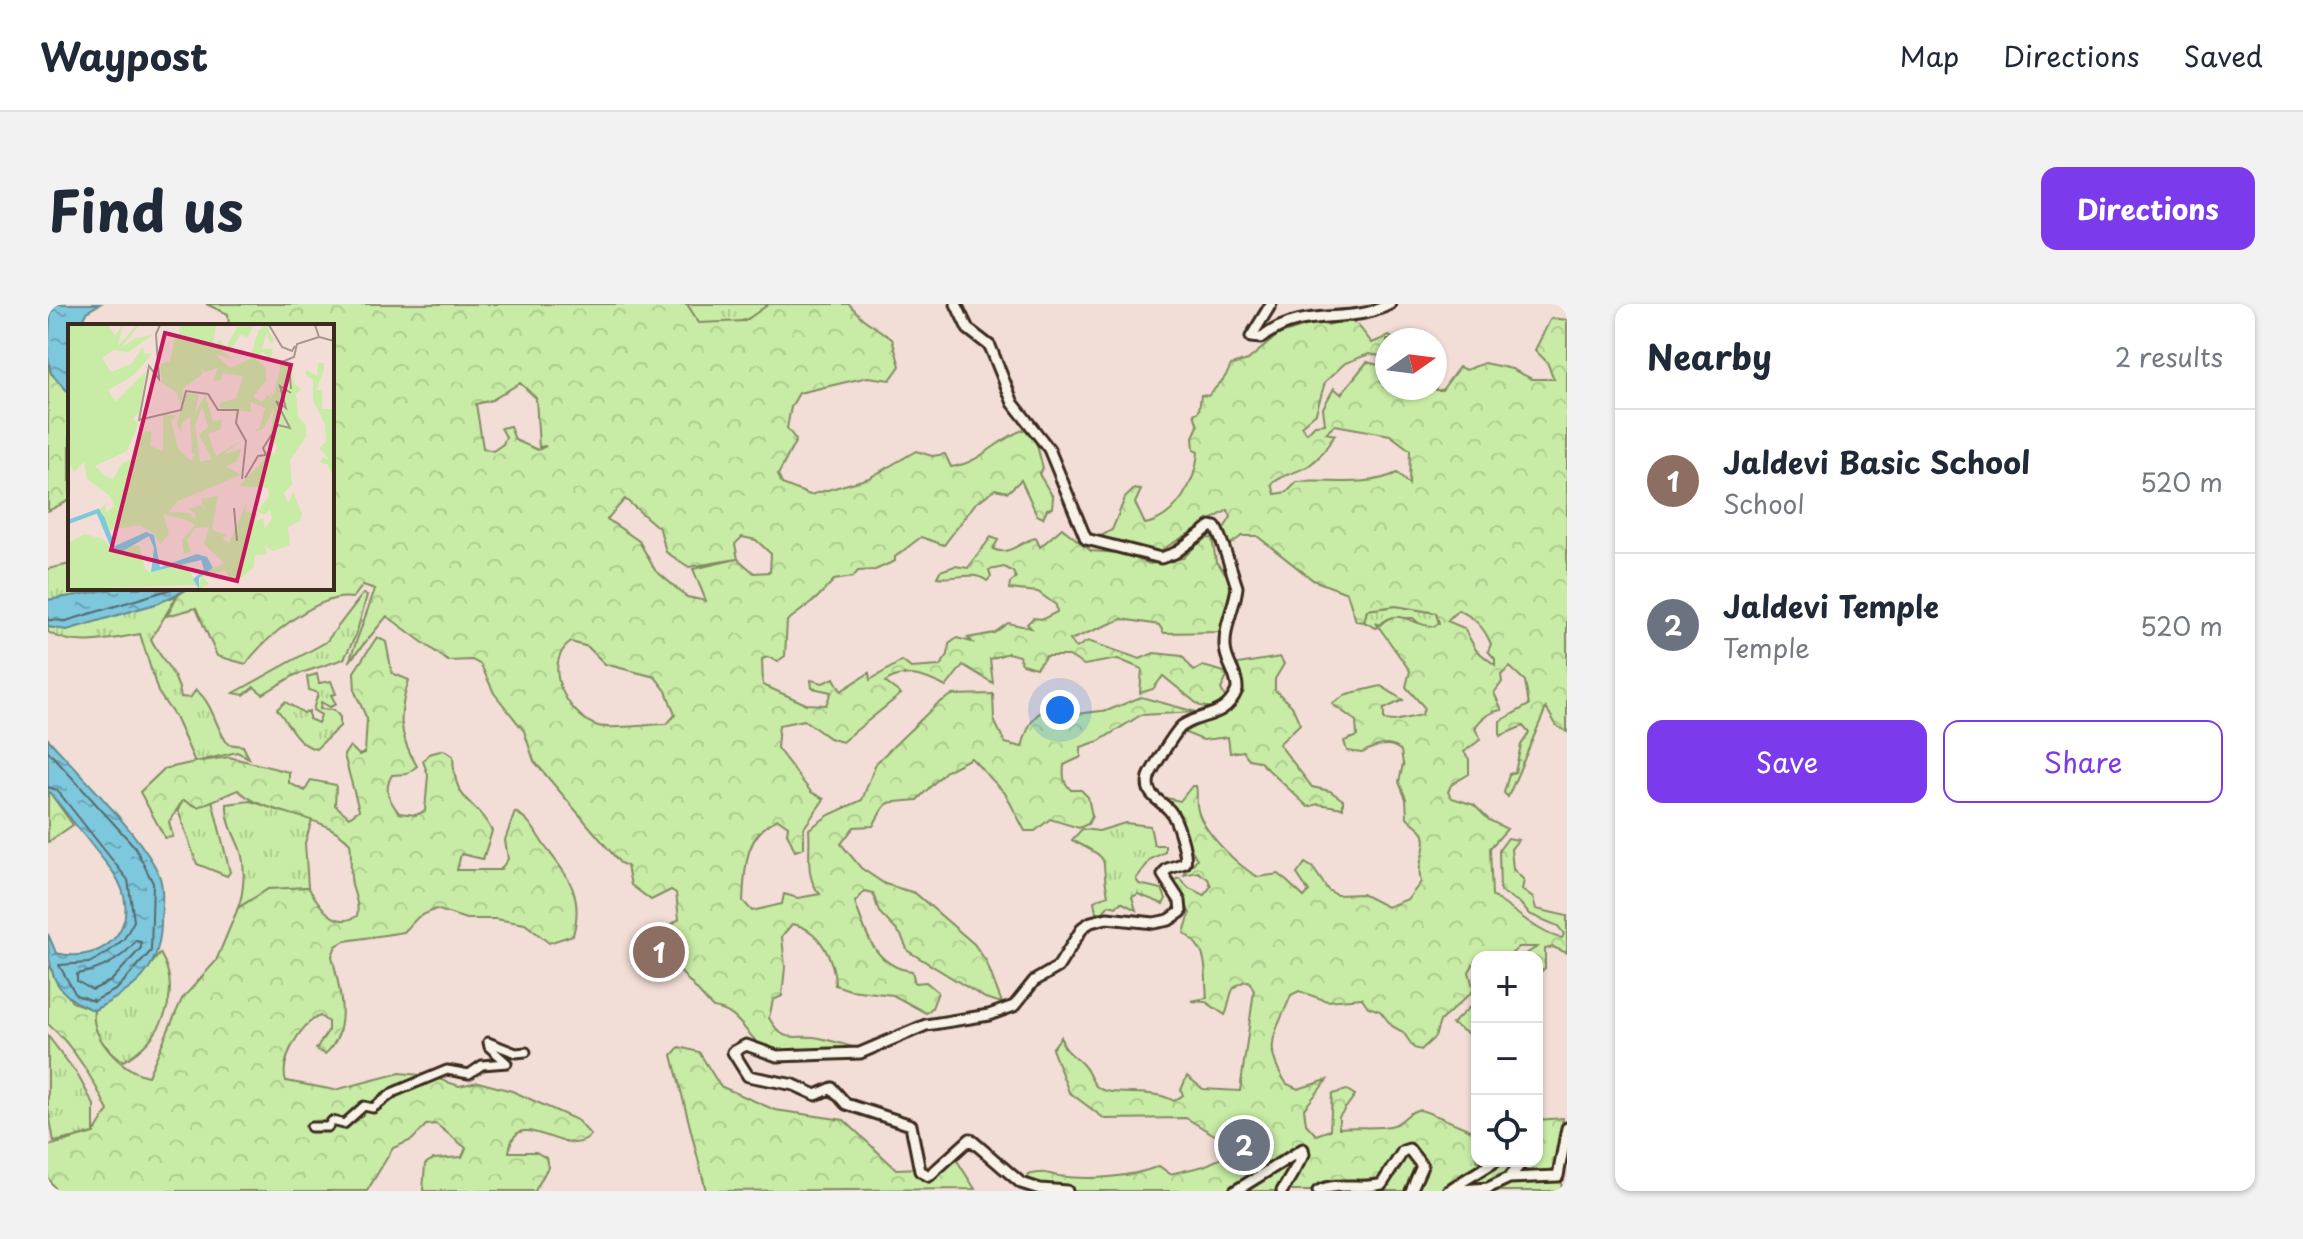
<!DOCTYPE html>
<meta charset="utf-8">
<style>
:root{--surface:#fff;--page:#f2f2f3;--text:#1f2937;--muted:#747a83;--line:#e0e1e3;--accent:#7c3aed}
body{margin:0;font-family:"Playpen Sans",sans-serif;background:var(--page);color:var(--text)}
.controls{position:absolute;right:24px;bottom:24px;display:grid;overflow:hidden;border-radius:16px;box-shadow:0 2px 6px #0004}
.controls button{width:72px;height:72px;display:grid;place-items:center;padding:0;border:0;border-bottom:2px solid var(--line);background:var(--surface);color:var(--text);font:40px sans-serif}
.compass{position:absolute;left:1327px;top:24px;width:72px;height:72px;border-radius:50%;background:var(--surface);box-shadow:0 2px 6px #0004;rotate:76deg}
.you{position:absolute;left:1012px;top:406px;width:28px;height:28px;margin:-20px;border:6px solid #fff;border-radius:50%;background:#1a73e8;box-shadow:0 0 0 12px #1a73e833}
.badge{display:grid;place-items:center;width:52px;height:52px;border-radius:50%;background:var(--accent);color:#fff;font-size:26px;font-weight:700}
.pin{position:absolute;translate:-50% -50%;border:4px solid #fff;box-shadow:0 2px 8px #0006}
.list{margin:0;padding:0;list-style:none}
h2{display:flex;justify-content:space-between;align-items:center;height:104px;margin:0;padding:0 32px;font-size:34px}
h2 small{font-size:26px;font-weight:400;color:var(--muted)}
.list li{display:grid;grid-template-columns:52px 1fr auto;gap:24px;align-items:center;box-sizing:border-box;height:144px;padding:0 32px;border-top:2px solid var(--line)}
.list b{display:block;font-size:30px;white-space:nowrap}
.list p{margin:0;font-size:26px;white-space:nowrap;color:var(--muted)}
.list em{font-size:26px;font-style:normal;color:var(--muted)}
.actions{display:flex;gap:16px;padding:24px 32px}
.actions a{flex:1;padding:18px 0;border:2px solid var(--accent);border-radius:16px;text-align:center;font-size:28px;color:var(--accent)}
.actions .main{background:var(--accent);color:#fff}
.icon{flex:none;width:44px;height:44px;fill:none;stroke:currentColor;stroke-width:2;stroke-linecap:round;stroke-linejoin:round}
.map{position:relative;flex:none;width:1519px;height:887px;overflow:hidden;border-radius:16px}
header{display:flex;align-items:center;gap:48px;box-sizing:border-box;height:112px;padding:0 40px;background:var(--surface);border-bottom:2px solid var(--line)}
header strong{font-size:38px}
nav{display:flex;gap:44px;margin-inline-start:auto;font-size:28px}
.intro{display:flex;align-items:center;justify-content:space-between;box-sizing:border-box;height:192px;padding:0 48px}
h1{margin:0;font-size:56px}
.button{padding:20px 36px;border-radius:16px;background:var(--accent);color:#fff;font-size:28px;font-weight:700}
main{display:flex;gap:48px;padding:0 48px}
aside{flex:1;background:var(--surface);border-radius:16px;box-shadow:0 2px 6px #0004}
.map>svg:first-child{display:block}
</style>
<header>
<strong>Waypost</strong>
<nav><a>Map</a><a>Directions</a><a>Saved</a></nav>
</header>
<div class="intro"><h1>Find us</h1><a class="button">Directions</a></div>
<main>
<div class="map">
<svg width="1519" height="887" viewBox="0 0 1519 887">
<defs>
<pattern id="grass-tufts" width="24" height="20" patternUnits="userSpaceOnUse" patternTransform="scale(2)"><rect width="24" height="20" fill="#c8eca5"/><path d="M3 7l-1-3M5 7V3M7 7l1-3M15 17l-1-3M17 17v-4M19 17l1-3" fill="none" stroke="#adcb8e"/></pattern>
<pattern id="forest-crowns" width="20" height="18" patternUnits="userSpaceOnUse" patternTransform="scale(2)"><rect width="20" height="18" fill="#c8eca5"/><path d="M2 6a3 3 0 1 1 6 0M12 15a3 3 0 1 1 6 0" fill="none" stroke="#adcb8e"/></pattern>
<pattern id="water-ripples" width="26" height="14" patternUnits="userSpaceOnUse" patternTransform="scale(2)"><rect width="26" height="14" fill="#7ec8de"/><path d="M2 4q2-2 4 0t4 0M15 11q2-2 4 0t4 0" fill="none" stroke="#68a3b3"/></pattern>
</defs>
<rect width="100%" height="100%" fill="#f2ded6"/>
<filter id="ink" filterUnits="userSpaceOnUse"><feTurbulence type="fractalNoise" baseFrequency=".0125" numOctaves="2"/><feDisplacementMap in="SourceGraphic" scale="16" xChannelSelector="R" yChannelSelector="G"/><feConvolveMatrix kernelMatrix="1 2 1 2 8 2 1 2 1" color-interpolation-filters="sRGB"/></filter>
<g filter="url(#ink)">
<path fill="#efcfc9" d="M601,627L611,629L638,653L629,664L612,669L596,662L589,643L590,629Z"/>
<path fill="url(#grass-tufts)" stroke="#828b62" stroke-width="2" d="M639,0H721C703,19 676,23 651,20Z
M22,260V284H70L0,296V265Z
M315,290L319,291L308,331L296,355L247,371L215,390L206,383L196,391L186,389L278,338Z
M129,292L103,335C114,358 129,368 133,393L142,394L148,386C165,399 167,423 180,440L195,442L201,454L189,448L147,458L127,413L110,388L92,330C61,335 27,345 0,328V323L19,326Z
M1348,302L1388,309L1391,319C1381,328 1372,321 1365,314H1343L1328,324L1316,318L1319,306Z
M269,370L271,379L283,377L288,390L283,391L288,400L282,403L273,398L272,405L286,406L292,413V422L268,445C249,441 241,420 229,405L237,398L256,409L261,407V415L270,419L273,411L265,406L270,389L261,386L259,373Z
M135,496L150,503L164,496L182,568L179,572L149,560L130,506Z
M202,497L264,516L257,539L260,583C231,585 215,587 190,604C196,588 198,562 192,545C186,530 178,517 179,500Z
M1077,519L1102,522L1106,541H1117V548L1103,555L1088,575L1091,580L1114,585L1118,595L1115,600L1090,590L1084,593L1088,606L1073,598L1068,603L1061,601L1055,608H1048L1046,597L1060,591C1050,550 1069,559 1024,536L1034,525L1051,527Z
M112,649C135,688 115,736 75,757C56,742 42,731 46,706C74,691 93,675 112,649Z
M0,732L29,770L46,801V829L6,838L0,803Z"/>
<path fill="url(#forest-crowns)" stroke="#828b62" stroke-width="2" fill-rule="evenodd" d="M158,0H639L651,19L697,17L721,0H801L814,14L844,35L852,62L842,76L820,73L751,89L743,103L739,124L748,136L730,171L734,180L762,191L821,174L868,147L884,152L897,150L903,163C934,159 949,134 978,125L987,134L995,164L991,170L1005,193L1004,204L999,205L995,214L989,211L973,176L960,188L947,185L927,200L896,241L873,233L847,253V257L827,266L810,267L805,273L786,276L767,296L739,317L737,352L730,357L720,353L714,355L715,381L758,400L778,401L783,388L764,384L763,376L775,379L786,374L793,387L821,369L822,376L854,357L863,364L892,362L900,351L901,340L909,334L924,338L920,334L946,329L960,319L983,324L979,320L985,314L995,315L1009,308L1008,301L990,288L961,285L962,279L968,274L965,268L956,263L941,266L943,273L939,277C925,266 906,276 889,273L892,267L907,262L920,264L943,233L950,236L945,245C961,253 972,237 988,234L992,243L1014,224L1043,247L1072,249L1102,260L1135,254L1155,235L1164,234L1168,258L1184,277L1172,328L1116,329L1111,321L1074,315L1022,336L1028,344L1040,337L1092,355L1106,349L1134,352L1146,367L1155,362L1177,368L1179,373L1173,385L1178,395L1165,404L1152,402L1115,372L1105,385L1092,389L1094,365L1070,355L1036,361L1021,352H998L988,364L974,360L971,352L960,349L942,355L945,379L915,361L898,383C879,373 856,364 837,378L853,390L794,438L781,434L756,416L731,421L729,444L763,488L776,495L756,524V544L747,547L739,529L740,522L730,515C696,530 697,565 695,597L704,607L734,600L736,590L750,594L772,590C756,573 763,548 761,525L781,511L814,496L828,459L889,400L904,391L945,390L946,416L957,439L974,443C982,413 989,404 1021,399L1020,411L1061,406L1093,393L1148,408L1093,411L1051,437L1033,443V453L1016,461C1015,472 1015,478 1023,486H1033L1040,493L1044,512L1040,520L1031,524L1002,515L987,527H977L957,489L923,454L898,467L869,496C836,500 841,492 825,522L806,523L793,540L813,564L837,580L867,589L926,640L938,657L954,699L937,694L860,647L853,631L831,608L825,589L817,587L807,598C818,630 827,663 864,667L867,679L878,678L890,688L884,704L878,709L845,691L802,686L787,681C787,656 771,624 744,620L734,632L737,663L734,692L725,696L721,714C736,740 743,731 766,733C779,735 793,740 806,743L803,747C780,747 747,754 726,748C699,740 695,707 665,704L629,664L637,653L611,629L631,615L628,589L623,586L603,596L583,581L579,562L572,559L486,457L476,427L446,389L433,361L424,356L400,357L339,312L301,358L327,285L315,281L305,294C271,288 216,334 198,360L169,352L148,304L119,312L129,292L141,284H284V22H181L180,10ZM472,79L488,94L491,143L498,142L490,146L467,136L462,122L453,124L458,133L455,140L445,147L435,144L428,100L444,96ZM577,195L612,225L618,248L641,263L689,255L645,265L658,297L639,293L607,266L591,237L559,215ZM694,233L708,236L723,250L722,268L706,269L690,255L687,240ZM523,338L540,343L557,360L607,373L618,387L627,411L619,420C602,420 565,426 550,422C519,412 492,360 523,338Z
M1503,14L1519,16V428L1509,422L1498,404L1460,493L1456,489L1461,470L1467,468L1473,441L1481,429L1475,422L1452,432V417L1481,401L1477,377L1462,363L1453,371L1454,378L1446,389L1454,406C1443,407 1431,415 1427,425L1433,435L1416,448L1421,455V470L1403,481L1400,488L1404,494L1426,501L1441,516L1459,525L1442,544L1444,592C1463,603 1494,632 1514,634L1516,630L1510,622L1481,610L1472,599L1452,587L1451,546L1460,534L1470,536L1463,545L1465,565L1476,576L1474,586L1485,594L1488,605L1519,612V649L1505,643L1497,645V664L1489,671V653H1473L1489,643H1471L1460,653H1429L1421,668L1426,686L1392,717L1387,733L1373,746L1366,744L1355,728L1344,722L1332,707L1320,703L1314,694L1279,697L1251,687L1243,691C1229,728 1212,741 1239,780L1250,785L1279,776L1256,805L1258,820L1268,831L1282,826L1284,790L1299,786L1307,791L1291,813V824C1308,822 1326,825 1342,822C1354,821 1358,808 1370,806C1376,805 1419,825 1429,829V857H1489V816L1515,814L1509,865L1515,887H982L980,871C997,867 996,869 1010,872C1041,876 1082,874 1111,862L1122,870L1156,862L1209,838L1191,830L1170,833L1138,814L1057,815L1021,788L1004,745L1013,733C1015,747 1026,751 1035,761C1041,767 1043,777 1048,782C1062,795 1103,783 1126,797L1135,791L1133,786L1139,772L1155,785L1192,787L1206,687L1201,677C1178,679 1184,698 1177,711L1158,698L1143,697L1159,694C1156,665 1163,648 1136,629L1142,609L1125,577L1131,574L1141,584L1156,591L1163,582L1160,575L1150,568L1136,571L1149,555L1139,538L1129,508L1113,493L1132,497L1144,482H1148C1150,489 1148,495 1149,501C1151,525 1190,562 1210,573L1231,570L1256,593L1261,588L1249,570L1257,559L1265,564L1280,586L1289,591L1314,590L1339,603L1360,595L1373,578C1367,559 1383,540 1374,527C1370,522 1363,518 1359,513L1358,495L1351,478L1355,460L1353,447C1342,436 1326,442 1314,449L1299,447L1296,437L1309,432L1308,417L1284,400L1299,390L1333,382L1355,396L1336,405V416L1346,417L1374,411L1376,403L1358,383L1362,367L1328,319L1332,321C1351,301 1366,324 1387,322L1391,319L1388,309L1348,302L1319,306L1316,318L1308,317L1299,289L1265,276L1209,232H1194L1181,241L1175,226L1183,213L1180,206L1110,248L1049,234L1064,226L1077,194L1086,185L1093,186L1087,199L1097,220C1128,214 1148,178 1150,148L1146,146L1145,133L1150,122L1146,110L1151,107L1153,91L1160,92C1170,81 1178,75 1183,61L1200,56L1230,31L1267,19L1279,21L1301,16L1310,21L1324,39L1341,32L1347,36H1339L1338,53L1321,50L1297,59L1277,78L1268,109L1253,122L1259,129L1267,121L1277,120L1275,104L1286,84L1293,90L1319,58L1334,62L1333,77L1339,84H1387V76L1388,86H1394L1411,63L1418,66L1436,59L1464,65L1484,75H1506L1499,58L1487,46ZM1287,121L1342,131L1362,146L1361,181L1349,169C1316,184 1283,175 1249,178L1239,188L1227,190L1224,180C1238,168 1247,170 1260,162C1274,153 1278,143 1287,131L1278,129ZM1410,306C1426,313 1436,323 1443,340L1440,347L1447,355V361L1428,346L1416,324L1399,317Z
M0,53L3,69L22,90V196L0,207Z
M329,333L338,338L344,369L361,376C350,410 350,431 369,462L359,470L344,471C335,486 341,496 351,509L368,511L377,507L380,471L375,457L381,450L396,446L405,452C406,502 427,493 444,527L435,555L413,550L409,566H452L460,555L457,536L467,508C485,517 487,530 499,545C521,574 536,592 525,631L501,639L477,620L448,615H418L388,605L370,613L356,628L297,637L288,642L284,652C291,682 305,726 277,750L268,745L280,727V718L272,712C252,719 231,758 238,777L287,786L352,769L382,772L411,782L430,778L464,787L529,816L543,831C520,860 468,796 461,848H488L498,854L500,863L487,887H375L377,860L385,855L414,853L418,844L388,820L378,821L364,836L345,844L319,887H8L0,874V842L46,829L60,807C47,778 25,741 0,720V661L24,698L46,706C42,733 73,767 100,772L134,695L168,657L190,604L220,585L260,583C272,602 286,626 309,612C312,596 303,587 303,572C302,561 304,551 302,539C272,507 221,514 190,486L150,503L135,496L121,518L125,533L117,534L92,488L116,465L147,458L181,453L241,468V479L257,487L263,476L288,481L287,501L301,513L311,506L296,451L302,442L311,451L317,449L319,415L307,388L306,368Z
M1232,353L1236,360L1227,375V386L1244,402L1252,420L1231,440L1264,483L1282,487L1295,496V504L1270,500L1260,503L1211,457L1201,455L1195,447L1182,449L1180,433L1155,436L1135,428L1137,424C1177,409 1198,411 1190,360Z
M0,486L25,521L0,538Z
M1429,696V735L1404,720Z
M631,743L651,748L672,782L727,806L796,816L848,865L877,864L899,853L908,855L927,885L658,887L624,751Z"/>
<path fill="url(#water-ripples)" stroke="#638991" stroke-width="2" d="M3,0H52L40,7L32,22H22V90L3,69L0,52Z
M70,284H141L111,299L19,326L0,323V296Z
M0,435C25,463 108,546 113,578C116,592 113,607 113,621C111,669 86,685 46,706C6,692 0,669 0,630L8,649C61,662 98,616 65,568L0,486Z"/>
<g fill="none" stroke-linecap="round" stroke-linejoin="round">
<path stroke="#56696b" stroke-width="2" d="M0,316L18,317L127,284
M0,447L87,543L105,579L103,647L69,685L46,697L28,691L11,661L41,659L59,649L76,635L86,617L80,576L9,486L0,483
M88,637L93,638V644L63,677L44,686L29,677V670C52,667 74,655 88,637Z"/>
<g stroke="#3b2a1e" stroke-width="13">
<path id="minor" d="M263,823H280L284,817L296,820L316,802L325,804L346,788L399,766L421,770L434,761L459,759L441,743L440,738L468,749L478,748"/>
</g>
<g stroke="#3b2a1e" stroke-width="15">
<path id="tertiary" d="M908,0L920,25L942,42L965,99L1001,145L1038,235L1113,254L1127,249L1163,222L1167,223C1173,231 1185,271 1189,283C1187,303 1176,320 1177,342C1177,359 1190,369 1189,386C1177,415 1154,408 1134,422C1128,426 1104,465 1101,473C1096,492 1112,495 1122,507C1129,515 1140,551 1137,559L1119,565L1115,571L1132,597L1133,608L1121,616L1106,619L1059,614L1043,618L1035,623L1010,663L986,677L966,702L941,711L878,721L812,749L729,752L698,741L685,748L700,772L746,781L768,791L784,784L798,800L863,821L872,867L881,872L922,835L973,879L992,885L1019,887
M1223,0L1203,33L1213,34C1259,0 1299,23 1342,0
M1461,874L1475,857
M1404,884L1448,857
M1187,887L1255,845L1256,850L1234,887
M1270,887C1292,877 1312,886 1334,880L1355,847L1361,845L1374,862L1363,887
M1400,887L1440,884L1461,874L1510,872L1519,824"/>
</g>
<use href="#minor" stroke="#f7f3e8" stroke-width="7"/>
<use href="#tertiary" stroke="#f7f3e8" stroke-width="9"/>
</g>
</g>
<g transform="translate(20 20)">
<rect width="266" height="266" fill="#f2ded6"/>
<path d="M0,1H40L47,11L55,1L50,22L68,2L71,1L54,23L68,14L85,11L60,28L46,26L34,34L43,48L63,40L75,23L76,29L84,30L66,51L40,66L47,78L78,47L71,89L65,94L70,101L59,127L27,142L37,152L45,155L54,139L69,134V117L78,107L84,108L82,122L95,127V91H108L103,97L110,124L123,137L127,129L124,130L122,93L114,99L113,109L109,100L117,70H131L127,90L137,71L145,97L154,96L153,105L140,110L148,132L176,115L156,130L174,125L168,138L158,142L173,151L110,177L100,188L122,189L126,195L128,190L120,185L134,181L138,187L133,175L150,172L144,206L159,211L154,214L161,219L179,178L178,188L190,189L188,197L195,194L197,205L204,194L202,186L196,191L189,187L201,172L200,164L171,162L196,136L197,127L207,130L208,121L202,117L206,84L196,104L185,109L192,103L197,84L183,78V88L152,84V79L168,74L175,52L155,49L153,56L145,57L150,44L136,48L135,43L134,51L114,65L115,68L113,82L109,69L94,59L92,40L102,37L107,14L98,12L111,10L112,1H148L145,20L152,16L158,23L169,3L185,1L180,13L172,11L163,26L154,27L165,35L147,30L162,44L182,35L190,7L198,1L206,17L202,20L199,9L194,25L205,24L202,37L195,27L188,35L198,45V57L185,73L194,78L199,71L206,75L201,69L206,71L213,39L224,41L226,59L233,65L228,70L230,93L238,102V113L222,136L224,161L216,169L220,179L225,168L234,190L232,197L220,203L222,221L205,227L196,221L199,230L187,231L186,243L175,253L164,258L157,246L135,253L141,260L131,265L133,251L156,239L136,220L141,203L127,204L119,216L123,228L116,230L114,216L127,201L116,195L95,190L101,210L92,220L86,209L71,201L41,206L31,186L38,179V189L46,182L43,173L19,155L16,138L6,148L0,137ZM134,83L140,103L131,111L144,135L132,138L127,101ZM250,39H256V46L248,66L254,67V85H266V155L260,141L252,138L255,133L262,136L251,124L258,118L257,100L245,76V56L237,51L238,46L249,52ZM17,210L35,215L44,226L71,221L77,245L82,248L118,240L129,261L0,265V219Z" fill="#c8eca5" fill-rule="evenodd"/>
<path d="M29,190L36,192L47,222L78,208L86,211L92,243L129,230L139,233L145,244L131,254V265L125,255L136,246L133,236L83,248L86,224L81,212L53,228L44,226Z" fill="#7ec8de"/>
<path fill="none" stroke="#7ec8de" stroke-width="4" d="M0,198L30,187L35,196"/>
<path fill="none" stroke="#a9968c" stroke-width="2" d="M92,1L88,10L91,55L81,42L71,96L113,86L118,67L140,70L150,86H170L168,99L178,117L174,155M201,1L214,23L224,27L227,22M247,1L251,13L266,17M223,65L221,42L214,38L226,33L229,20L251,13M177,154L190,132L198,131L195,124L210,101L222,104L208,77L218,84L212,62L223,69M166,184L169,217"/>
<path fill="#c2185b" fill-opacity="0.15" stroke="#c2185b" stroke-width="4" d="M97,9L223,41L169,257L43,226Z"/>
<rect width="266" height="266" fill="none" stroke="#3b2a1e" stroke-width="4"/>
</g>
</svg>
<div class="controls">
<button>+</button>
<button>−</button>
<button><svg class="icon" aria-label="locate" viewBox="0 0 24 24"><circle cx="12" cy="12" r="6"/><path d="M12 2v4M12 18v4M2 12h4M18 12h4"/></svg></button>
</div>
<svg class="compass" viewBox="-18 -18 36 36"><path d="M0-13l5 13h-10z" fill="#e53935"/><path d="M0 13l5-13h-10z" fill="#747a83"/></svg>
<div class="you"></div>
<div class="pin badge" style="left:611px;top:648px;background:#8d6e63">1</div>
<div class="pin badge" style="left:1196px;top:841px;background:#6b7280">2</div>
</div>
<aside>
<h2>Nearby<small>2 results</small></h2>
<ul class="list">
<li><span class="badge" style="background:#8d6e63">1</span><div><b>Jaldevi Basic School</b><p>School</p></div><em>520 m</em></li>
<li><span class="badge" style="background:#6b7280">2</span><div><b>Jaldevi Temple</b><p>Temple</p></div><em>520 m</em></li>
</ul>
<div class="actions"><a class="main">Save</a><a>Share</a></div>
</aside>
</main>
